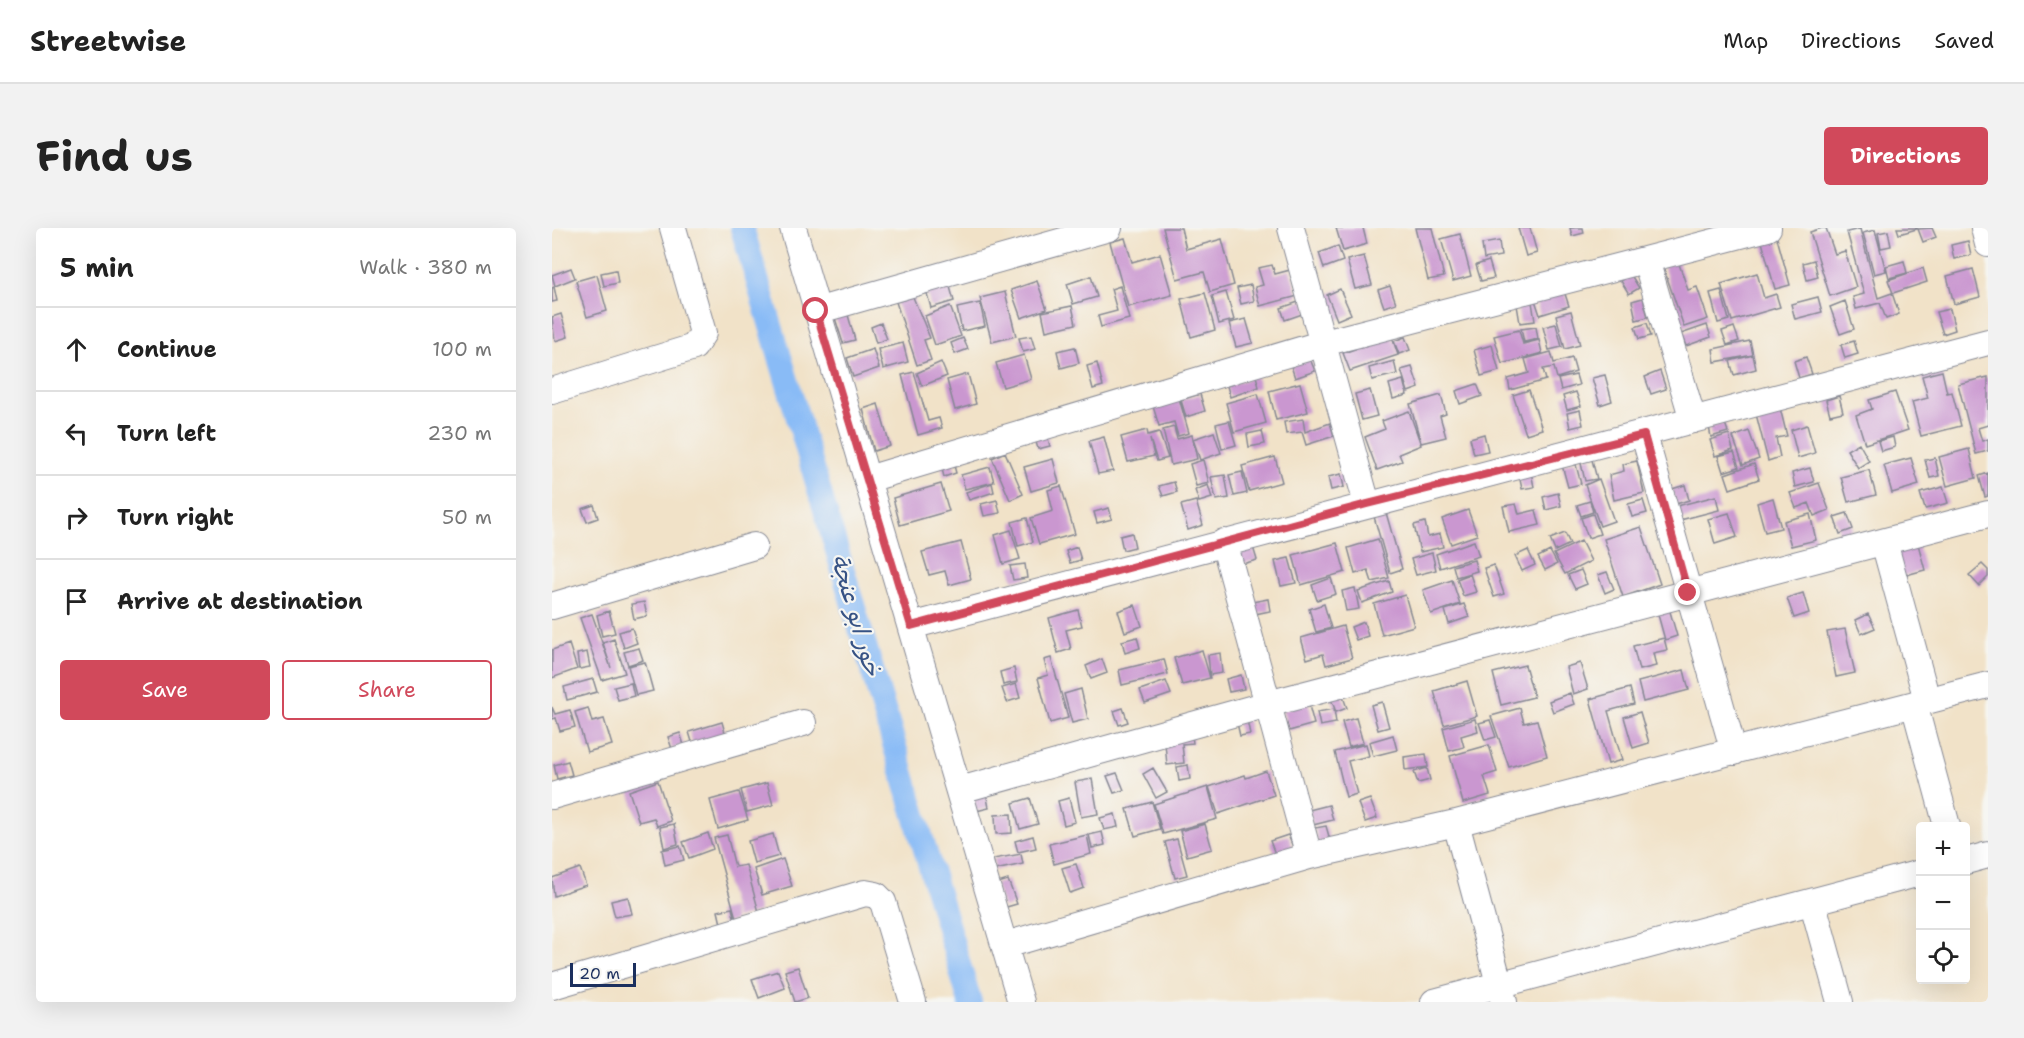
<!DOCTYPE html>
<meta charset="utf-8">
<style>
:root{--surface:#fff;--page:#f2f2f2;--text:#222;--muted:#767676;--line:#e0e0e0;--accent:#d1495b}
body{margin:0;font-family:"Shantell Sans","Playpen Sans Arabic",sans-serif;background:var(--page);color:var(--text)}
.controls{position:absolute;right:18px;bottom:18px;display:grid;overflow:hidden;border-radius:6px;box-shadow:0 6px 24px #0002}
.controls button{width:54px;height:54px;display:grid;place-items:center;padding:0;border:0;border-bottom:2px solid var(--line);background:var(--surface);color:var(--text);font:30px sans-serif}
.scale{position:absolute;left:18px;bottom:15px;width:66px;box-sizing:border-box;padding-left:6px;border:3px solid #1b2f5e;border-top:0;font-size:16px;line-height:21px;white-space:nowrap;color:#1b2f5e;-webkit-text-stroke:4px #f6f6f2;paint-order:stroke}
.stop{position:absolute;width:18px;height:18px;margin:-14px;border:4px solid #d1495b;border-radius:50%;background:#fff}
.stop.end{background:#d1495b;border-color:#fff;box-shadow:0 2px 6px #0008}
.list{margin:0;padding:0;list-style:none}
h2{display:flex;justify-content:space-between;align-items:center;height:78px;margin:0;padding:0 24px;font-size:26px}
h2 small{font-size:20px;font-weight:400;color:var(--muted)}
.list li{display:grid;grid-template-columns:39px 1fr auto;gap:18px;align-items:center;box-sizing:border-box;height:84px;padding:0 24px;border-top:2px solid var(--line)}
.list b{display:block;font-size:22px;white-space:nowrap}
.list em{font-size:20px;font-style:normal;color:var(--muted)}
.actions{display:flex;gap:12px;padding:18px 24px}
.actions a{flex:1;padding:14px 0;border:2px solid var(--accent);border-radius:6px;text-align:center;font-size:21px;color:var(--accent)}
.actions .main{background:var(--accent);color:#fff}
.icon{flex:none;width:33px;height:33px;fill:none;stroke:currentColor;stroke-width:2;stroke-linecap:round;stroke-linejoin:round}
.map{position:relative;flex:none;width:1436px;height:774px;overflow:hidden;border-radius:6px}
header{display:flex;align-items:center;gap:36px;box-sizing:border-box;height:84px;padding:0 30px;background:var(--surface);border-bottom:2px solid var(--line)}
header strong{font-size:28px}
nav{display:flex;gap:33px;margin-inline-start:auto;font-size:21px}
.intro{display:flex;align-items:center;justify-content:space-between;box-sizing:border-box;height:144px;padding:0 36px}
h1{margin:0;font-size:42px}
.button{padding:15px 27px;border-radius:6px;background:var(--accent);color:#fff;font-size:21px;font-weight:700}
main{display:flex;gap:36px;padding:0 36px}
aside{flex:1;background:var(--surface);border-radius:6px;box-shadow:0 6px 24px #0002}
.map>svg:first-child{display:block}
</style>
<header>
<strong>Streetwise</strong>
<nav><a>Map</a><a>Directions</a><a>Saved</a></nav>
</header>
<div class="intro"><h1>Find us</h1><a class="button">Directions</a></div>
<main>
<aside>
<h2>5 min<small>Walk · 380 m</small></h2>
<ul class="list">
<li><svg class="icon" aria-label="ahead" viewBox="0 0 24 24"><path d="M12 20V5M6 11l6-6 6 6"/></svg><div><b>Continue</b></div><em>100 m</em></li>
<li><svg class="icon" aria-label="left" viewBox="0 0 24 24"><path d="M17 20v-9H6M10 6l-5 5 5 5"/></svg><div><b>Turn left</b></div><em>230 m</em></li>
<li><svg class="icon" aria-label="right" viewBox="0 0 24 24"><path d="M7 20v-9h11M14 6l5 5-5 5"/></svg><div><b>Turn right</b></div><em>50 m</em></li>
<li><svg class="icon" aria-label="arrive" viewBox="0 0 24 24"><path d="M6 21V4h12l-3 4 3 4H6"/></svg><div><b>Arrive at destination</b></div></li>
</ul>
<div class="actions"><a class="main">Save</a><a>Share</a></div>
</aside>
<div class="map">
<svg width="1436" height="774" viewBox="0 0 1436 774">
<rect width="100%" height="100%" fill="#f6f6f2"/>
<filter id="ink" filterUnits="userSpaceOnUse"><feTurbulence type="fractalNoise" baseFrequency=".0167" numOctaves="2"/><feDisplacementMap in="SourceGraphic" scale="12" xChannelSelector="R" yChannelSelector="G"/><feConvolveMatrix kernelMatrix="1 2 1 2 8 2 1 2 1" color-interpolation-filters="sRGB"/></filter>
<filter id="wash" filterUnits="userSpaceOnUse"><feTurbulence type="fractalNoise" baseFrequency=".008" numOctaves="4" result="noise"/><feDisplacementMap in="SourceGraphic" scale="24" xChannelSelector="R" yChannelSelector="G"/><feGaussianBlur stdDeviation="1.35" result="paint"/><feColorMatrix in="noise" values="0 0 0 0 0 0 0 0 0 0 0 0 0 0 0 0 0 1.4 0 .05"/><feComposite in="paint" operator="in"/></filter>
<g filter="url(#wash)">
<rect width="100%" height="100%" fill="#f1e2c8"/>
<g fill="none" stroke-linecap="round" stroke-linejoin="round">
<path stroke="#89bbf6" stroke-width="24" d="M190,0L418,774"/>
</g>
<g id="blocks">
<path fill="#ca97d0" d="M611,0H629L634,21L670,11L682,57L658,64L652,44L625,51Z
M784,0H811L815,16L791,23Z
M863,0H880L892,49L876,52Z
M966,0H978L985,25L974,28Z
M1018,0H1031L1032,5L1020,8Z
M1270,0H1274L1283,26L1293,23L1304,59L1278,68L1258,4Z
M1345,0H1365V1L1347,6Z
M1380,0L1384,9L1371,14L1366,1Z
M1308,1L1326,70L1340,65L1347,86L1334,91L1328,75L1304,81L1301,69L1312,66L1295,4Z
M1323,2L1334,43L1322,46L1311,5Z
M1336,3L1339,18L1329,20L1326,5Z
M908,6L919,48L901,53L889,11Z
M573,10L580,34L608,26L620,67L576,79L558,14Z
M1225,10L1238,57L1223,61L1210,14Z
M947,13L949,28L932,31L930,16Z
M1416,13L1419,27L1402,31L1399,17Z
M786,18L791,33L772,40L767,25Z
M812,28L820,57L803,61L795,32Z
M1262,32L1266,49L1255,52L1251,35Z
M937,33L942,50L929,53L924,37Z
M1126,33L1136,62L1145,59L1156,91L1132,99L1111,38Z
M1352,33L1355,45L1337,50L1334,38Z
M720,37L723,46L738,42L746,68L708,78L703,59L711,57L706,40Z
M19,40L23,50L3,58L0,47Z
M1371,40L1375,54L1341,65L1336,52Z
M1421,41L1428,69L1402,76L1395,48Z
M64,42L66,55L52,58L49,45Z
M1205,45L1212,70L1224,66L1228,79L1180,93L1169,56Z
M45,47L55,83L35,89L24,53Z
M1079,47L1087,60L1077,66L1069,53Z
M395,48L402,73L379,80L372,55Z
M539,48L545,69L521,76L515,56Z
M485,53L495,81L469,90L459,62Z
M699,57L702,73L689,76L685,60Z
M568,58L577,91L549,99L546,88L565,83L559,61Z
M838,58L844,75L832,79L826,62Z
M2,59L5,73L0,74V60Z
M788,61L799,86L785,92L775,67Z
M1169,62L1177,92L1166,95L1158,65Z
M1012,63L1017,78L988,87L983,72Z
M453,64L464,108L440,114L428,70Z
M674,64L682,92L667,96L660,68Z
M653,65L663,102L639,109L629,71Z
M361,69L378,110L372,112L379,132L365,137L344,74Z
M1266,69L1270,84L1243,91L1239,76Z
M1091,70L1096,89L1084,92L1080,73Z
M752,72L756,84L733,92L729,80Z
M1293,73L1302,101L1288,106L1278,79Z
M980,74L983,93L968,95L965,77Z
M428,75L433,98L410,103L405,80Z
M398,78L409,108L383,117L373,88Z
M520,78L524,96L494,103L490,84Z
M1398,81L1403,102L1391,106L1384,84Z
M1019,83L1028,117L1013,121L1004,87Z
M9,86L16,109L3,113L0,89Z
M296,87L303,112L291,115L283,90Z
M694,91L701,115L684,119L677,95Z
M329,95L335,111L324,115L319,99Z
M1095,95L1099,108L1087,111L1083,99Z
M1004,96L1010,119L997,122L991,99Z
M836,97L846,127L798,143L791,125L803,121L799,109Z
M1155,97L1159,109L1134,118L1129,106Z
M984,99L986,111L972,114L969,101Z
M1182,99L1187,113L1175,117L1170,103Z
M967,102L971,116L987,112L990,125L950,136L942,108Z
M479,108L483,121L471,124L467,110Z
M853,109L858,122L847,126L842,113Z
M411,110L416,121L403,126L399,115Z
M1198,113L1201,127L1163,134L1161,121Z
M1302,113L1306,126L1293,130L1289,117Z
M351,115L356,134L331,141L326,121Z
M940,117L947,143L929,148L922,122Z
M523,119L527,135L509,140L505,123Z
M321,121L327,140L301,149L295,130Z
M999,124L1002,135L1020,130L1024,144L1005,150L1002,139L991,141L994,152L958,162L956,151L977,145L973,131Z
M472,127L479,151L451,159L444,135Z
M1201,127L1204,141L1182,147L1178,133Z
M1254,129L1260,146L1247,150L1242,133Z
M758,131L763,143L743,150L739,138Z
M842,133L845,146L820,152L817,140Z
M389,134L395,148L370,158L365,145Z
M545,135L551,158L541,161L535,138Z
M860,139L867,160L856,164L849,142Z
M1108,143L1114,161L1099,166L1093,149Z
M1390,143L1395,165L1400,164L1409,198L1369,208L1360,174L1376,170L1370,148Z
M362,144L376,193L387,190L390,200L366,207L350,147Z
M416,146L424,176L403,182L395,152Z
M1024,147L1027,157L1009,162L1006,151Z
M1053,147L1060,173L1048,177L1040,150Z
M704,148L707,159L678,169L675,158Z
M1436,149V197L1426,200L1430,213L1436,211V223L1424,226L1406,156Z
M851,152L855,167L841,171L837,156Z
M748,155L756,184L724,192L717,163Z
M925,156L930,168L908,176L904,163Z
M818,162L825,188L810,192L803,166Z
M977,162L990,201L974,206L961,167Z
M1024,164L1029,178L1015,182L1011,168Z
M1343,164L1356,202L1313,216L1304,187L1320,181L1317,172Z
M648,166L653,183L634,189L629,172Z
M706,166L714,195L682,204L674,175Z
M626,167L637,205L626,208L622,194L607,198L600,175Z
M889,167L894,186L888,188L894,209L869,215L858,176Z
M1287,168L1291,184L1278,187L1274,172Z
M326,176L338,218L322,223L311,181Z
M1228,180L1235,208L1224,210L1228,229L1216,233L1204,186Z
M1028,182L1031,197L1018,200L1015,185Z
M857,183L869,217L847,226L850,233L825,242L813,209L833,201L830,193Z
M751,191L753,204L778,195L782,208L754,217L750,204L734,206L732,194Z
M677,193L684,217L670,221L664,196Z
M1173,195L1176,204L1159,209L1157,199Z
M1255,197L1263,225L1246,230L1239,202Z
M622,199L625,211L640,207L645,231L619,237L611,202Z
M493,200L498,218L486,221L481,203Z
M595,202L596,207L607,204L616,230L605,233L598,211L602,228L576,234L569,209Z
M710,203L713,216L697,219L695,206Z
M1197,203L1207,231L1191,237L1181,209Z
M662,204L669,225L648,232L641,211Z
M932,206L936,223L922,226L918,210Z
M1177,206L1181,222L1163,228L1158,212Z
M552,209L561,243L546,246L537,213Z
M1341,209L1343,219L1329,223L1326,213Z
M1307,215L1317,233L1306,240L1295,222Z
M1417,221L1424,250L1395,258L1387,229Z
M453,224L471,266L458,272L440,230Z
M1182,224L1187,239L1171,244L1166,228Z
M1039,228L1045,251L1033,253L1028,231Z
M723,229L730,254L697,263L690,238Z
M400,230L404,245L392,249L388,233Z
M1359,230L1367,257L1340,265L1332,237Z
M1383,230L1387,248L1378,250L1373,232Z
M501,231L507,255L479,263L472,239Z
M651,232L657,255L644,258L638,236Z
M1023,233L1029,256L1016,259L1010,237Z
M1085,233L1092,265L1062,272L1057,247L1072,243L1071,236Z
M1202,236L1207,251L1178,261L1173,246Z
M438,239L442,254L413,261L409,247Z
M1258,240L1262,254L1243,259L1240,245Z
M1317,242L1324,267L1296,274L1289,249Z
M690,244L695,265L682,268L677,247Z
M979,244L982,259L970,261L967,247Z
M1436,245V268L1433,269L1427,248Z
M789,246L792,259L779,262L776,249Z
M673,247L677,270L664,272L659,249Z
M1047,251L1062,293L1048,298L1033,257Z
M622,254L625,264L611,268L607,258Z
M440,255L442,264L417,272L414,264Z
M1267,255L1277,282L1262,288L1257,275L1244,280L1238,265Z
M389,256L397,283L348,297L341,270Z
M656,257L660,270L647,274L643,262Z
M1133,257L1137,272L1124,276L1120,261Z
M509,258L523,306L487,316L479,290L501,283L496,262Z
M1391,259L1396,275L1373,281L1368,265Z
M1006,265L1009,278L994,282L991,269Z
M1164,268L1167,282L1128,292L1125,278Z
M1221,270L1229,300L1213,304L1205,275Z
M445,272L448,285L432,288L429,276Z
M1091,272L1095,285L1080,289L1076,276Z
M644,273L651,297L636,302L629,277Z
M1038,273L1041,284L1029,288L1025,277Z
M831,274L850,341L838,345L819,278Z
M964,276L967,286L984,282L988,297L957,304L951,278Z
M42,277L46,290L35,294L30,281Z
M557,280L560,291L545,295L542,284Z
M916,282L925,307L899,316L890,291Z
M1177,285L1185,309L1163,316L1156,291Z
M1295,285L1301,301L1288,306L1282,289Z
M1041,286L1048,306L1036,310L1029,290Z
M1258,286L1264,312L1239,318L1232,293Z
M475,290L481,314L466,318L460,294Z
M873,294L876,309L888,306L891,319L868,324L862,297Z
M1089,299L1108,356L1071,369L1052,311Z
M459,302L468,331L451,336L443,307Z
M580,305L583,319L571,322L568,308Z
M1013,305L1018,316L1003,323L998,311Z
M826,311L837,350L820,354L816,342L803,346L796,320Z
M922,313L927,328L888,340L884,326Z
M1029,313L1039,333L1013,346L1002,326Z
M409,314L419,351L397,357L393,343L377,347L370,324Z
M785,315L793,344L749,357L741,327Z
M1366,316L1373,342L1350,348L1343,322Z
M525,319L529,332L518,335L514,323Z
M701,319L705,332L690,336L686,324Z
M976,322L983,337L970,343L963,328Z
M998,323L1005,336L993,342L986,329Z
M880,325L884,342L864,347L859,331Z
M737,330L744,355L729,358L723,333Z
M922,332L925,343L904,349L901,338Z
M473,336L475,350L461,352L458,338Z
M1430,336L1436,342V349L1427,358L1417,347Z
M942,337L952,366L942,369L932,340Z
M1029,342L1035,356L1023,361L1016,347Z
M1055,344L1062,361L1053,365L1046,347Z
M918,346L924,364L911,368L905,351Z
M779,350L784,366L765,372L760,357Z
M900,352L908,376L879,386L871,362Z
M837,353L840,364L810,375L806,363Z
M803,360L807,381L794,383L790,363Z
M1251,365L1257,385L1242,390L1235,370Z
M853,367L862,398L830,407L822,376Z
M716,371L718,383L703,386L700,374Z
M92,374L95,388L82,391L79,376Z
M772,376L779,400L764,404L757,381Z
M912,376L917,389L897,396L893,382Z
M583,377L590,398L573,404L566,383Z
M1117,380L1125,408L1113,412L1105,383Z
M526,382L530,398L514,402L519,421L506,425L497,390Z
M57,383L63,405L50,408L45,387Z
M40,386L59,440L51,415L62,411L73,445L50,452L28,390Z
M1316,386L1323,400L1309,406L1303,392Z
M812,394L816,408L804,412L799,399Z
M791,398L800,430L774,437L771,426L755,431L749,410Z
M80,400L85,415L72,420L67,404Z
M1293,401L1303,445L1284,449L1275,404Z
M585,409L588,420L573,425L570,413Z
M1112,410L1115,422L1101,425L1104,438L1087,442L1081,418Z
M17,416L25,441L0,450V422Z
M87,420L91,432L76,437L72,424Z
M650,422L658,450L630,457L622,430Z
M35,424L38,439L27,441L25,426Z
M668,425L670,445L658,447L656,427Z
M499,430L516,490L498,495L486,450L496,447L492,432Z
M550,431L555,445L539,451L534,438Z
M612,431L616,446L570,457L567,442Z
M93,434L101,463L84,467L76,438Z
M1028,435L1036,461L1021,466L1014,439Z
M973,437L982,469L949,477L941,445Z
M462,440L465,454L451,457L448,444Z
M1132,442L1137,462L1091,474L1086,454Z
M689,447L692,461L677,464L674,451Z
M41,451L45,464L15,472L12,459Z
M614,453L619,466L593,475L588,462Z
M915,453L925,488L892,497L882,463Z
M79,455L82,468L66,472L62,459Z
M464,456L468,470L455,474L450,460Z
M1078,460L1082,476L1056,483L1070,532L1056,536L1038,471Z
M529,461L536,491L520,495L512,466Z
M1018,465L1022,476L1001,484L997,473Z
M790,466L795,480L784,484L779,471Z
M756,474L762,496L737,503L730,482Z
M830,474L837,499L826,502L819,477Z
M0,479L3,486L18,482L23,499L8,503L4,490L0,491Z
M36,480L40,494L52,491L60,517L35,524L23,484Z
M571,480L576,494L567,497L562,483Z
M968,480L972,495L985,492L995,528L957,539L939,488Z
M782,481L784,495L768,498L765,484Z
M1088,484L1097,515L1081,520L1072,489Z
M804,490L811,515L797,519L790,494Z
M923,491L926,503L909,508L912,519L897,523L891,500Z
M695,492L698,506L688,508L685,495Z
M938,492L944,509L933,512L927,495Z
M170,494L174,508L141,517L137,504Z
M639,501L641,515L630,516L632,535L615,537L612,504Z
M128,505L132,517L120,521L116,509Z
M841,507L845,522L821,528L817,514Z
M814,516L817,528L796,533L805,566L794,569L783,524Z
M937,517L945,544L932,548L938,567L911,575L898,528Z
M874,526L876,539L853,542L852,529Z
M16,533L20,547L5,551L2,537Z
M636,537L638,551L627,553L625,539Z
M601,540L615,564L604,570L591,546Z
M875,540L878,552L866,555L862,544Z
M714,543L722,567L666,586L657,559L693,547L694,550Z
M565,545L572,562L562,565L555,548Z
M540,551L546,586L529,589L523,554Z
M106,553L119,593L105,598L102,590L87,594L77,563Z
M215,555L221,577L195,584L189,562Z
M656,559L665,591L611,606L602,576Z
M187,564L196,592L166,601L158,572Z
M434,564L437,580L424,583L421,567Z
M478,570L486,596L468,601L461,575Z
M517,570L523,594L512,597L506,573Z
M818,571L825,590L813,594L806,575Z
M600,574L608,601L583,608L575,581Z
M777,577L781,592L761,597L757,582Z
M459,586L460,605L444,606L443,587Z
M563,586L566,599L552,602L548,590Z
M122,596L126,616L112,620L108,599Z
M653,596L660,621L635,628L628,603Z
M774,598L778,612L766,615L763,600Z
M550,604L553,617L540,620L537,607Z
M156,605L161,621L137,630L131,614Z
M221,606L227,628L202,635L196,613Z
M175,607L183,639L194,637L207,684L184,690L162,610Z
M535,607L539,626L502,636L497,616Z
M736,607L741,619L723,626L718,613Z
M481,608L484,620L466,624L463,613Z
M625,611L635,647L623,650L613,614Z
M128,618L132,632L113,637L110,622Z
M469,626L471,636L443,642L441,631Z
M231,631L240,658L210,667L202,641Z
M524,636L532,660L518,665L510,640Z
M28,640L34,657L2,668L0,650Z
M456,652L465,676L451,680L443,656Z
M76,669L80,686L63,689L59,673Z
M180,680L183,693L169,696L166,683Z
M246,739L256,770L243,774L233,743Z
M226,743L233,760L207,770L200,751Z"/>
</g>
</g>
<g filter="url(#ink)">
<use href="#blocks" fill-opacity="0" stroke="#868893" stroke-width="1.5"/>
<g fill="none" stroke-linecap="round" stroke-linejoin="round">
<g stroke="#868893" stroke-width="28">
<path id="minor" d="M241,0L469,774
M739,0L815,276
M1432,0L1436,16
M1094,32L1141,192
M264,83L557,0
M0,163L142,119L151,105L121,0
M1092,207L1182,524
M316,251L772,115L1216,0
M672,314L757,628
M1332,314L1375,472
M0,378L202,318
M359,398L1436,114
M1362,476L1395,598
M408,562L716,476L1436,286
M0,568L251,495
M904,595L952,774
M1414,633L1436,627
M1261,676L1288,774
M454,717L757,628L904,595L1436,457
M0,758L313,665L324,667L331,674L361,774
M882,774L1368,645"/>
</g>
<use href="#minor" stroke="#fff" stroke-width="26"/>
</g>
</g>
<g fill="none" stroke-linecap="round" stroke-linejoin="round" filter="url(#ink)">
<path stroke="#d1495b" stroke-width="8" d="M264,83L359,398L815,276L1092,207L1136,365"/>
</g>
<g text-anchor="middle" stroke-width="4.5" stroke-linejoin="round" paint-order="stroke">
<g font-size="24" font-style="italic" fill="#365284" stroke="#f6f6f2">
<text transform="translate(304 387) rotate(74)" y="8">خور ابو عنجة</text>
</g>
</g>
</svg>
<div class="controls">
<button>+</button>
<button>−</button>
<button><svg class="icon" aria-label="locate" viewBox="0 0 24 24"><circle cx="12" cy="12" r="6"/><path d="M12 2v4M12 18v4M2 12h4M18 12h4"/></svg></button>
</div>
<div class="scale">20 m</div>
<div class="stop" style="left:264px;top:83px"></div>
<div class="stop end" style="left:1136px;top:365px"></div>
</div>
</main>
